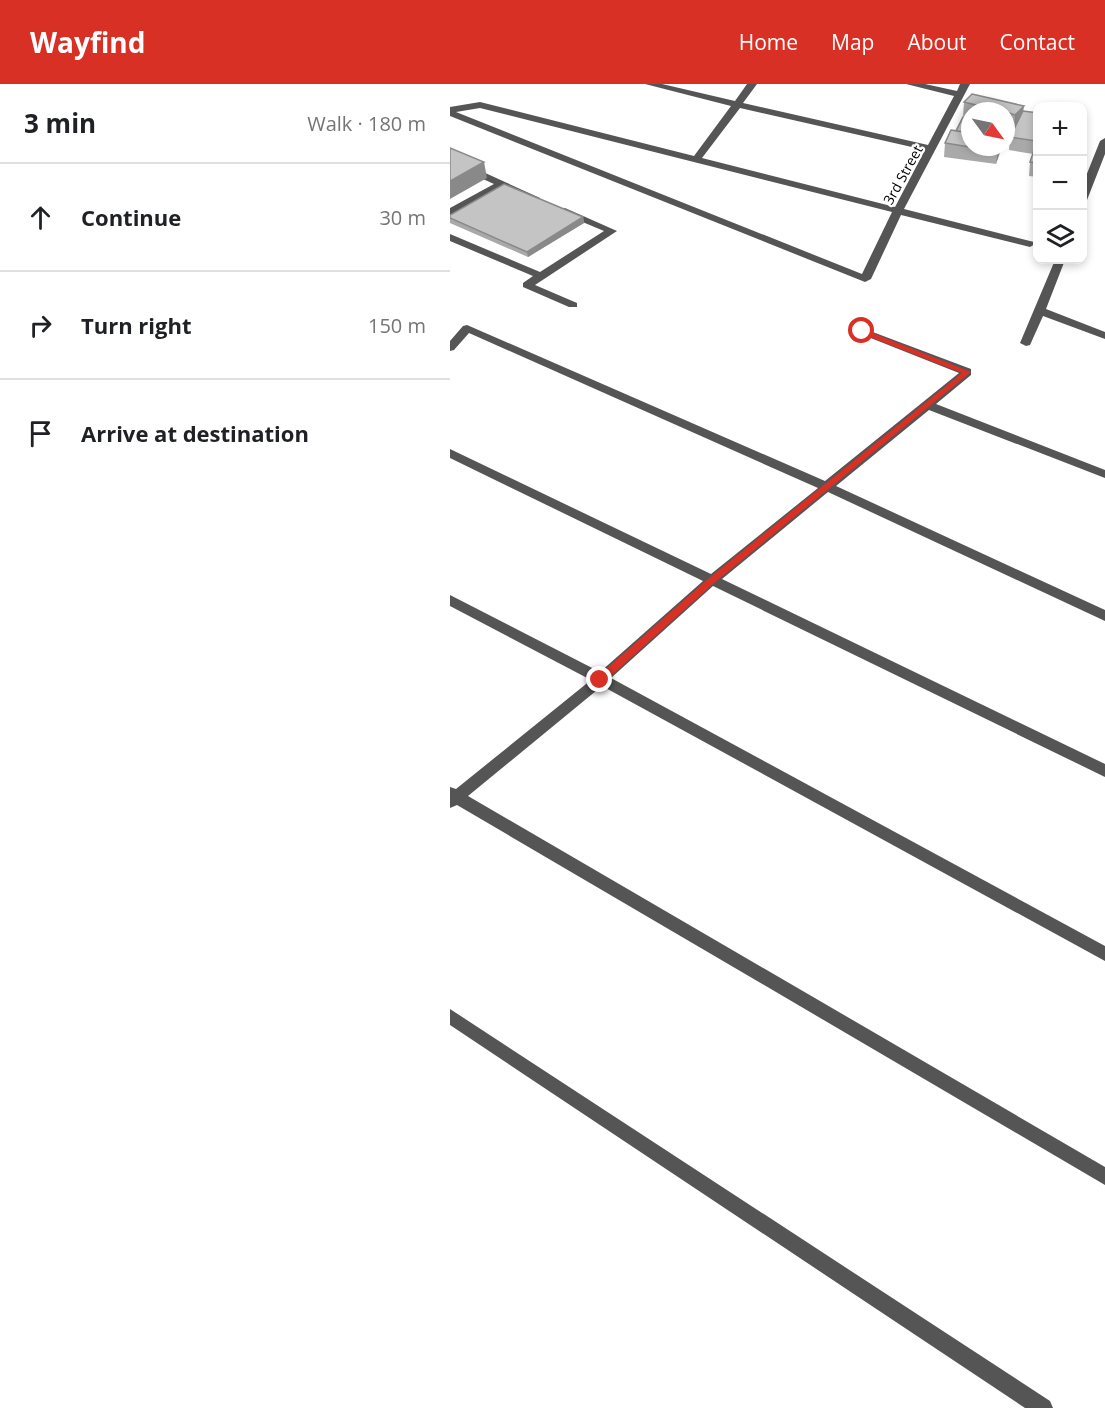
<!DOCTYPE html>
<meta charset="utf-8">
<style>
:root{--surface:#fff;--page:#f6f6f6;--text:#202124;--muted:#757577;--line:#e0e0e0;--accent:#d93025}
body{margin:0;font-family:"Open Sans",sans-serif;background:var(--page);color:var(--text)}
.controls{position:absolute;right:18px;top:18px;display:grid;overflow:hidden;border-radius:12px;box-shadow:0 3px 9px #0003}
.controls button{width:54px;height:54px;display:grid;place-items:center;padding:0;border:0;border-bottom:2px solid var(--line);background:var(--surface);color:var(--text);font:30px sans-serif}
.compass{position:absolute;left:511px;top:18px;width:54px;height:54px;border-radius:50%;background:var(--surface);box-shadow:0 3px 9px #0003;rotate:123deg}
.stop{position:absolute;width:18px;height:18px;margin:-14px;border:4px solid #d93025;border-radius:50%;background:#fff}
.stop.end{background:#d93025;border-color:#fff;box-shadow:0 2px 6px #0008}
.list{margin:0;padding:0;list-style:none}
h2{display:flex;justify-content:space-between;align-items:center;height:78px;margin:0;padding:0 24px;font-size:26px}
h2 small{font-size:20px;font-weight:400;color:var(--muted)}
.list li{display:grid;grid-template-columns:39px 1fr auto;gap:18px;align-items:center;box-sizing:border-box;height:108px;padding:0 24px;border-top:2px solid var(--line)}
.list b{display:block;font-size:22px;white-space:nowrap}
.list em{font-size:20px;font-style:normal;color:var(--muted)}
.icon{flex:none;width:33px;height:33px;fill:none;stroke:currentColor;stroke-width:2;stroke-linecap:round;stroke-linejoin:round}
.map{position:relative;flex:none;width:655px;height:1324px;overflow:hidden}
header{display:flex;align-items:center;gap:36px;box-sizing:border-box;height:84px;padding:0 30px;background:var(--accent);color:#fff}
header strong{font-size:28px}
nav{display:flex;gap:33px;margin-inline-start:auto;font-size:21px}
main{display:flex}
aside{flex:1;background:var(--surface)}
.map>svg:first-child{display:block}
</style>
<header>
<strong>Wayfind</strong>
<nav><a>Home</a><a>Map</a><a>About</a><a>Contact</a></nav>
</header>
<main>
<aside>
<h2>3 min<small>Walk · 180 m</small></h2>
<ul class="list">
<li><svg class="icon" aria-label="ahead" viewBox="0 0 24 24"><path d="M12 20V5M6 11l6-6 6 6"/></svg><div><b>Continue</b></div><em>30 m</em></li>
<li><svg class="icon" aria-label="right" viewBox="0 0 24 24"><path d="M7 20v-9h11M14 6l5 5-5 5"/></svg><div><b>Turn right</b></div><em>150 m</em></li>
<li><svg class="icon" aria-label="arrive" viewBox="0 0 24 24"><path d="M6 21V4h12l-3 4 3 4H6"/></svg><div><b>Arrive at destination</b></div></li>
</ul>
</aside>
<div class="map">
<svg width="655" height="1324" viewBox="0 0 655 1324">
<rect width="100%" height="100%" fill="#fff"/>
<g fill="none" stroke-linecap="round" stroke-linejoin="round">
<path fill="#555" fill-rule="evenodd" d="M195,0H212L285,17L297,0H307L293,19L478,61L504,12L456,0H475L507,7L510,0H520L454,125L584,158L585,160L580,163L451,131L421,195L415,198L0,32V23L30,18L244,72L281,22ZM30,24L442,128L412,190L6,28ZM290,24L475,66L445,123L252,74Z
M655,54V70L637,116L632,119V102L650,57Z
M0,73L90,114L81,116L53,103L0,131V124L44,100L0,80Z
M115,124L167,147L85,201L127,219V223H119L73,203V199L83,192L0,157V150L90,188L154,147L111,129L110,127Z
M605,176H615L596,225L655,248V255L593,232L580,261L576,262L570,259Z
M17,241L375,397L509,289L408,249V245L412,244L521,285V291L486,320L655,386V394L479,326L386,402L655,526V537L378,408L272,495L655,680V693L263,502L161,594L655,862V877L152,602L18,712L655,1083V1101L7,721L0,724V703L6,705L141,596L0,522V511L150,588L253,497L0,374V365L261,490L368,404L19,249L4,266L0,267V257L13,242Z
M0,925L600,1317L603,1324H575L0,941Z"/>
</g>
<path fill="#a9a9a9" d="M514,18L588,29V93L579,92L580,78L583,70L559,66L560,53L565,43L564,44L557,42L556,46V27H520V33L513,32Z
M506,47L520,63H551L546,80L494,73L495,59Z
M0,131L133,133L134,139L78,173L0,139Z"/>
<path fill="#898989" d="M574,22L572,35L564,44L565,31Z
M588,53V63L584,70L586,57Z
M548,63H551V66L546,80Z
M34,78L37,94L0,115V97Z
M133,133L134,139L78,173L77,168Z"/>
<path fill="#c4c4c4" stroke="#898989" stroke-width="1.5" d="M522,10L574,22L565,31L556,28V27H550L514,18Z
M573,27L588,29V53L586,57L560,53Z
M513,33L520,34V49L506,47Z
M501,46L520,49V63L495,59Z
M523,63H548L547,66Z
M0,64L34,78L0,97Z
M584,66H588V79L580,78Z
M54,100L133,133L77,168L0,134V131Z"/>
<path fill="#d93025" d="M410,246H415L521,288L264,499L154,598H147V593L258,495L512,289L410,249Z"/>
<g text-anchor="middle" stroke-width="4.5" stroke-linejoin="round" paint-order="stroke">
<g font-size="14" fill="#000" stroke="#fff">
<text transform="translate(453 91) rotate(-61)" y="5">3rd Street</text>
</g>
</g>
</svg>
<div class="controls">
<button>+</button>
<button>−</button>
<button><svg class="icon" aria-label="layers" viewBox="0 0 24 24"><path d="M12 4l9 5-9 5-9-5zM3 14l9 5 9-5"/></svg></button>
</div>
<svg class="compass" viewBox="-18 -18 36 36"><path d="M0-13l5 13h-10z" fill="#e53935"/><path d="M0 13l5-13h-10z" fill="#757577"/></svg>
<div class="stop" style="left:412px;top:247px"></div>
<div class="stop end" style="left:150px;top:596px"></div>
</div>
</main>
